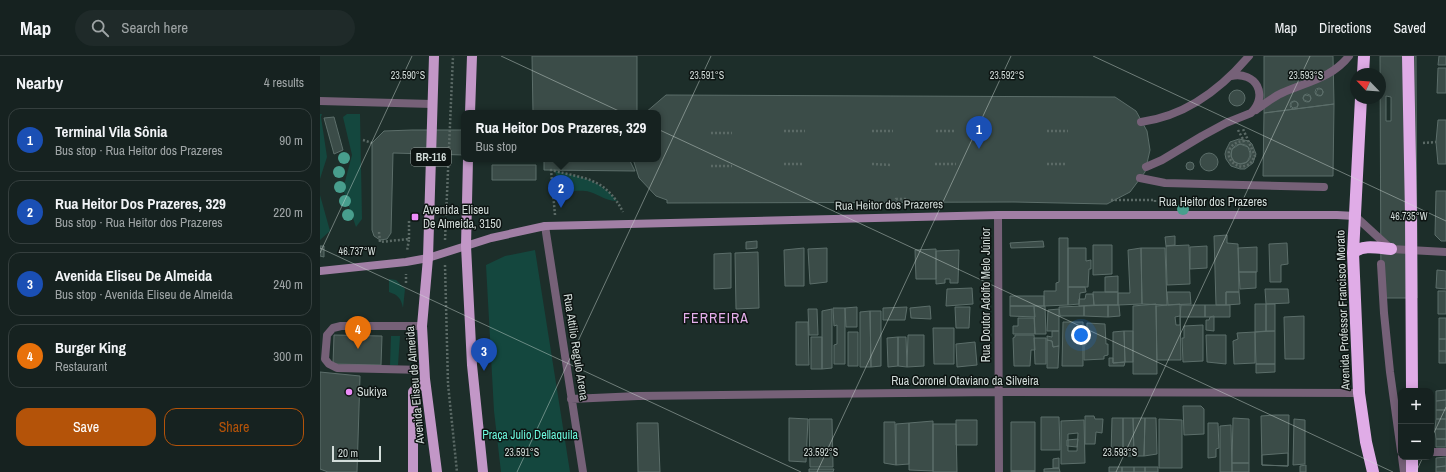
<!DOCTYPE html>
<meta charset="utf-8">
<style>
:root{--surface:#162220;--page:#1f2a29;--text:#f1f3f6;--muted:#9ea4a5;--line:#353f3e;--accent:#b45309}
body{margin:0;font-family:"Archivo Narrow",sans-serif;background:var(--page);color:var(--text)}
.controls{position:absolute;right:12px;bottom:12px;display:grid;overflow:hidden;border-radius:8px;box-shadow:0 2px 10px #0003}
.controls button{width:36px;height:36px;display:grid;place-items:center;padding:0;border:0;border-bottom:1px solid var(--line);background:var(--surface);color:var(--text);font:20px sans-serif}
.compass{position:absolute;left:1030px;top:12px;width:36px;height:36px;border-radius:50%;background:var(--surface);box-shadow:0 2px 10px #0003;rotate:295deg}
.scale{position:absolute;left:12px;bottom:10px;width:49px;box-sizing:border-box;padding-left:4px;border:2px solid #d3ddda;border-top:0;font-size:11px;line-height:14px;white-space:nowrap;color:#d3ddda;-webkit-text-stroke:3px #0d1412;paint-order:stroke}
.you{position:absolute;left:761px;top:279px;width:14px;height:14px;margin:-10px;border:3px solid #fff;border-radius:50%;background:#1a73e8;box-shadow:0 0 0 6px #1a73e833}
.badge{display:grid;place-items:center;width:26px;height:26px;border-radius:50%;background:var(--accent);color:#fff;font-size:13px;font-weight:700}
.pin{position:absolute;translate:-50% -33px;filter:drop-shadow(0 1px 2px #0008)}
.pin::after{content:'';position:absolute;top:21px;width:14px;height:12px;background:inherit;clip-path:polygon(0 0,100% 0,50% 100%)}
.popup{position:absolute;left:141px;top:54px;width:200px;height:52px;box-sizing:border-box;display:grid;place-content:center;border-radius:8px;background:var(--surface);filter:drop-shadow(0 1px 3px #0005);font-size:13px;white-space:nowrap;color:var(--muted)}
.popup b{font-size:15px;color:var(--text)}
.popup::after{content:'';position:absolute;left:50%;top:100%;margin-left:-8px;border:8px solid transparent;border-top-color:var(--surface)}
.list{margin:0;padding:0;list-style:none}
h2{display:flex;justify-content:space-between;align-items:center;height:52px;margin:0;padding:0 16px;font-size:17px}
h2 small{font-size:13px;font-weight:400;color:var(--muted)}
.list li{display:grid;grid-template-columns:26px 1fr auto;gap:12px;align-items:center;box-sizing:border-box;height:64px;margin:0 8px 8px;padding:0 8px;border:1px solid var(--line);border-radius:12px}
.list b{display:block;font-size:15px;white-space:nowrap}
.list p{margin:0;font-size:13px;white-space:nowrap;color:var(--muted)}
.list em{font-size:13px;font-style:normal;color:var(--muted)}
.actions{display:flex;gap:8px;padding:12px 16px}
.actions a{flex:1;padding:9px 0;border:1px solid var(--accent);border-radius:12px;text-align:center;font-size:14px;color:var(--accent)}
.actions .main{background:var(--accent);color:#fff}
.icon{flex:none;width:22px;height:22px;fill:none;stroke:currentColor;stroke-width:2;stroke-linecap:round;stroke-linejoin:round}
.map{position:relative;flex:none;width:1126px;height:416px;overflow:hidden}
header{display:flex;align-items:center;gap:24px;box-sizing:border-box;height:56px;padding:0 20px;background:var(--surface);border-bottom:1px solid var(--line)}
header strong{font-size:19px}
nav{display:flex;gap:22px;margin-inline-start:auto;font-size:14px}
.search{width:280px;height:36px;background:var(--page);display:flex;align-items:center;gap:10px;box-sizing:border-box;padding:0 14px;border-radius:22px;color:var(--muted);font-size:15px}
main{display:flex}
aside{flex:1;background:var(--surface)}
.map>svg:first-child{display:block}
</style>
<header>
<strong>Map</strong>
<div class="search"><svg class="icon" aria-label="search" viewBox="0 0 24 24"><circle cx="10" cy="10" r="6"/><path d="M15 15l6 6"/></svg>Search here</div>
<nav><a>Map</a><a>Directions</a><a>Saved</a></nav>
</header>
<main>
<aside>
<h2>Nearby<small>4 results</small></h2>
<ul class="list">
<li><span class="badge" style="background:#1a4fb4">1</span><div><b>Terminal Vila Sônia</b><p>Bus stop · Rua Heitor dos Prazeres</p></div><em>90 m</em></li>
<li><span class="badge" style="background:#1a4fb4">2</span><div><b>Rua Heitor Dos Prazeres, 329</b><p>Bus stop · Rua Heitor dos Prazeres</p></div><em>220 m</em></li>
<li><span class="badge" style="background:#1a4fb4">3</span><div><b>Avenida Eliseu De Almeida</b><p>Bus stop · Avenida Eliseu de Almeida</p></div><em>240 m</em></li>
<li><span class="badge" style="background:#e8710a">4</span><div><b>Burger King</b><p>Restaurant</p></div><em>300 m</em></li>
</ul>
<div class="actions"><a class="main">Save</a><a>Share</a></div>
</aside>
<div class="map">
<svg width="1126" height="416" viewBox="0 0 1126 416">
<rect width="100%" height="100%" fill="#1d2e2a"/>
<path fill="#14473e" d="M0,58H2L1,61L7,101L0,123Z
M27,58H40L42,163L36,171L23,133L32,99L23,61Z
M235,115C260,121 280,123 297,145C286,145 280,139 270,136C250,131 243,146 235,115Z
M0,139L10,175L0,184Z
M215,194L250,416H181L174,355L166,209L185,200Z
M69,223L76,224L85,233L83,252C81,242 78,239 69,236Z
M71,280H80L78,309H70Z"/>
<path fill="#3b4c48" stroke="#5c6e6a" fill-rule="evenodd" d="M212,0H317V57H213Z
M944,0H1013L1014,48L944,57ZM998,33H1001L1003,35V37L1001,40L996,38V36ZM985,39L990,40L991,43L989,46L984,44L983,42ZM975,45L978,47V49L977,51L973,52L971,50V47Z
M1060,0H1096L1097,242H1061Z
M1119,0H1126V9H1118Z
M1118,12H1126V37H1117Z
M995 36a4 4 0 1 1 8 0a4 4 0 1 1-8 0Z
M909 42a8 8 0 1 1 16 0a8 8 0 1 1-16 0Z
M983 42a4 4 0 1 1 8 0a4 4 0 1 1-8 0Z
M346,39L795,41L816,55L827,75L830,94L825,116L810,136L787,148L694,146L347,147V144L336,140L319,122L313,103H338V57H325Z
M1066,40L1071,41V65H1066Z
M970 49a4 4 0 1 1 8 0a4 4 0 1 1-8 0Z
M1014,48L1013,120H943L944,57Z
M14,61L23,94L14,98L4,62Z
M1118,64H1126V108H1118L1116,86Z
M92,74H144V99L73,97L71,177L67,183L60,184L54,180L52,174V87L64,75Z
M919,83L929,85L932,88L936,98L933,107L925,113H920L911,110L906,103L905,98L906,94L910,86ZM920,88L928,91L930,97V100L927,106L920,108L914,106L911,100L912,93Z
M911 98a10 10 0 1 1 20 0a10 10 0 1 1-20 0Z
M880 106a9 9 0 1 1 18 0a9 9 0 1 1-18 0Z
M224,103H309L315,115L224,114Z
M866 110a4 4 0 1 1 8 0a4 4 0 1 1-8 0Z
M172,109H216V124H172Z
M1116,135H1126V185H1121L1115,179Z
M907,179V187L918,188L919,236H906V249H896L894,180Z
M855,180V189L846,190L845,181Z
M739,182H748V249L724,250V235H736V227L739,226Z
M437,185V192L426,193V186Z
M723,185L724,191L691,192L690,187Z
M967,187L968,208L961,209V226H950L949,188Z
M773,189H792V218L773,219Z
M869,189L870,228L847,229L846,190Z
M0,190H4V201L0,200Z
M887,190V212L870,213V191Z
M937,191V216H919L918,192Z
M484,192V230H465L464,194Z
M507,192V226L490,228L488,193Z
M748,192H766V205L771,204V213H769L768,231H748Z
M821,192H845L847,249L822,248Z
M821,192L822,248L798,249V237H810L808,194Z
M616,193V223H596L595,194Z
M639,194L638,227H630V223H625V227L616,228V195Z
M438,196L439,252L416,253L415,197Z
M411,197V232L394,233V198Z
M1117,214L1126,215V233L1116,232Z
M919,216H936V232L920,233Z
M798,220V236H785V221Z
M748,231H765L766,236L760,237L759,248L748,249Z
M652,232L653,248L626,250L627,233Z
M945,233H968L969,247L946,248Z
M1118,235H1126V258H1118Z
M773,236H798V249H774Z
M847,236H870L871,248L848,249Z
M906,236H919L920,248L906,249Z
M766,238H773L774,249L759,250V243H765Z
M690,240H724V250H690Z
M836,248L837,318H813V250Z
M860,248L861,304H837L836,250Z
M935,248H946V275L935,276Z
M946,248H955V275H946Z
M788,249H799L800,260L788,261Z
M788,249V261L764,260V250Z
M861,249H885V261H860Z
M885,249H910V261H885Z
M610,250L611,263L591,262L590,252Z
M690,250H714L715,261L690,260Z
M714,250H725L726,278H715Z
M764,250V260H740L739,251Z
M537,251V271H526L525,252Z
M587,251L585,264H563V252Z
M635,251H650L649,272H636Z
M513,252H525V308H514V289L517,288V269L514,270Z
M488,253H497L498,279H489Z
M512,253V312L502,313V255Z
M739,253V275H727L728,254Z
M550,255H561V310L551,311Z
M550,255L551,311H540V256Z
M860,260V269H856L855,261Z
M894,260V275L886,274V264H889L890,261Z
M984,260V303H965L964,261Z
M698,262H714L715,278H693V270H698Z
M1119,262H1126V283H1119Z
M476,266H488L489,309H476Z
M743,266H763V310H742Z
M767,267L785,268L786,288H788V299L784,300V303L764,304V288L766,289Z
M883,269V305L863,306L862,282H864V270Z
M613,272H634V308H614Z
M732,275H739V290L733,291L732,285L727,284V280L732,281Z
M804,275L805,306L793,307V276Z
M804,275H813V306H805Z
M955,275V308H936L935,276Z
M528,276H538V310H528Z
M935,276V307L914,308L913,285L918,283L917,277Z
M14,279L62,280L61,309L13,308Z
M588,279H604V310L587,311Z
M695,279H714L715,294H711L710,310H694L693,282L695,281Z
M886,279H906V308L887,306Z
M491,281H502V313H491Z
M578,281V310L568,311L567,282Z
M578,281H586L587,311L578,310Z
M714,282H726V308H715Z
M1119,283H1126V295H1119Z
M727,284L732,285L733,291L739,290L738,312H727Z
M655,286L657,309L637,311L636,288Z
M1119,295H1126V307H1119Z
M789,302H793V307L805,306L804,310H789Z
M936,308H955V316L936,317Z
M0,316L40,320L37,416H8L0,413Z
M1126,334V344L1116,345V335Z
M1126,344V354H1116V345Z
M863,350H881L884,353V378L864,379Z
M1116,354H1126V363H1116Z
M955,359H969L968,410L942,409L941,360Z
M765,360H774L775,363H783L782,377L776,376L775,388H765Z
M721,361H739L740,394H721Z
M469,362L488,363L486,406L469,405Z
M792,362H803V400L791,399Z
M803,362H813L814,400H803Z
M813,362H825L824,400H814Z
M825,362H836L837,398L824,400Z
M913,362L929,363V407H912Z
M489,363H512L513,411H490Z
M839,363L862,364V412H839Z
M974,363L985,364V408L973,409Z
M1116,363H1126V373H1115Z
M636,364H657V389H636Z
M764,364L765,407L741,408V365Z
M613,365V415L589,414V367Z
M564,366H575L576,409L564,407Z
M691,366H715V415H691Z
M317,367H338L340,416H318Z
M589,367V408L576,409V368Z
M888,367H898L899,392L896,393V401L888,402Z
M613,368H636L637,416H613Z
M911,369L912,416H900V370Z
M1115,373H1126V383H1116Z
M758,377L757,395H748V378Z
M758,383L757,391L747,390V384Z
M1116,383H1126V391H1116Z
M968,397V410L942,409V399Z
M1126,401V410L1116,411V402Z
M739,402V412H733V403Z
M912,407H929V416H912Z
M986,409V416H980V410Z
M1126,410V416H1116V411Z
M789,411H802V416H789Z
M802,411H814V416H802Z
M814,411H825V416H814Z
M825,411H838V416H825Z
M739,412L740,416H724V413Z
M489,413H514L513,416H489Z
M691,415H715V416H691Z"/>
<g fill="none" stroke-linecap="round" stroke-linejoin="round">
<path stroke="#5b6a66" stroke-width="2.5" stroke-dasharray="2 2" stroke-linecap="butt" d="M918,74L924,85C905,86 903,107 922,111L930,108L935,100L923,73
M464,75H485
M552,75H573
M616,75H636
M727,75H748
M391,77H412
M43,84L52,87
M1103,87L1116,86
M464,108H484
M552,108L572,109
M615,108H636
M727,108H747
M391,110H412
M791,144H835V148
M577,151L576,143H587
M235,159L231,114C265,123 285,121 303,156
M59,176L60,186L89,183L87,195
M89,183V165
M125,184L133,0
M125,209L128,328L137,416
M86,227V218"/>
<path stroke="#766178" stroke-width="8" d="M936,54C944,48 953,41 962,37C986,26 1012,22 1029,0
M821,66C866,60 901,33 929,0
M826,111L842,104L882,80L906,67L931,57C949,39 936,15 911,20
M820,122L845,127L1004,131
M1061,208L1064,257L1070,316L1081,395
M102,270H21L13,272L7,279L5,303L9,308L17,312L105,314
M1111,396H1126
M1082,401L1084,416"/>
<path stroke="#766178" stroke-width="8" d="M0,45L112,48
M678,159L679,416
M1035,160L1071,193L1126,196
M225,170L263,416
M251,343L318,340L678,336L1039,337"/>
<path stroke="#a17fa5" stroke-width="8" d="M0,215L86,206L108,202L171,182L225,170L678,159H1017L1035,160"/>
<path stroke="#c297c7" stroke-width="10" d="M114,0L108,202L102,270L105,323L117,416
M150,57L152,0
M148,103L146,190L152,309L163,416
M93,416V336L105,323"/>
<path stroke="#e0ace7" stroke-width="12" d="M1088,0L1091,159L1092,335
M1043,18L1044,0
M1041,42L1033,197L1039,337L1046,386L1053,416
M1033,197C1043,188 1058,192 1071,193
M1092,416V401"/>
</g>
<g fill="#489e8d">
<circle cx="24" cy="102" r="6"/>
<circle cx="19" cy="116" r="6"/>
<circle cx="20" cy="131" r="6"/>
<circle cx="25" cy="145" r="6"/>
<circle cx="863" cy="153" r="6"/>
<circle cx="28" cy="159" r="6"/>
</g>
<path fill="none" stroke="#d3ddda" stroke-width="1" stroke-opacity="0.45" d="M181,0L1073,416M773,0L1126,165M0,192L481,416M0,197L92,0M1111,383L1126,351M197,416L391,0M497,416L691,0M796,416L990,0M1096,416L1103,401"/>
<g fill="#ed8cf9" stroke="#0d1412" stroke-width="1.5">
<rect x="91" y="157" width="8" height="8" rx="2"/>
<circle cx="29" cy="336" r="4"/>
</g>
<g text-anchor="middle" stroke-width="3" stroke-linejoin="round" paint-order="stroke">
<rect fill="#0d1412" stroke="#98a19e" stroke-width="1" x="91" y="92" width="40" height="18" rx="3"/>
<g font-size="11" font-weight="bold" fill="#d3ddda">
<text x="111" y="105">BR-116</text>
</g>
<g font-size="12" fill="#d3ddda" stroke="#0d1412">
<text x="893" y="150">Rua Heitor dos Prazeres</text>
<text transform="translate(569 149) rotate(-1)" y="4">Rua Heitor dos Prazeres</text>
<text transform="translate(666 239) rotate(-90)" y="4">Rua Doutor Adolfo Melo Júnior</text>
<text transform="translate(1023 254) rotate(-92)" y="4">Avenida Professor Francisco Morato</text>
<text transform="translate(256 291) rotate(81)" y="4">Rua Attilio Regulo Arena</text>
<text x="645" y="329">Rua Coronel Otaviano da Silveira</text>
<text transform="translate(95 329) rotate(-95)" y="4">Avenida Eliseu de Almeida</text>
</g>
<g font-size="12" fill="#d3ddda" stroke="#0d1412" text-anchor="start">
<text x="103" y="158">Avenida Eliseu<tspan x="103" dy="14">De Almeida, 3150</tspan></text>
<text x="37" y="340">Sukiya</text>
</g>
<g font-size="12" fill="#6cf9de" stroke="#0d1412">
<text x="210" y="383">Praça Julio Dellaquila</text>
</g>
<g font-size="14" letter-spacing="1" fill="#e3aeea" stroke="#0d1412">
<text x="396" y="267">FERREIRA</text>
</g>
</g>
<g font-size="10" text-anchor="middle" fill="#d3ddda" stroke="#0d1412" stroke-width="3" stroke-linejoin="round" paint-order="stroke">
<text x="88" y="23">23.590°S</text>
<text x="387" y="23">23.591°S</text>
<text x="687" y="23">23.592°S</text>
<text x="986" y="23">23.593°S</text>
<text x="1089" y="164">46.735°W</text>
<text x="37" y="199">46.737°W</text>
<text x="202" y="400">23.591°S</text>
<text x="501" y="400">23.592°S</text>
<text x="800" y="400">23.593°S</text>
</g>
</svg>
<div class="controls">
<button>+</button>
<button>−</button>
</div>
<svg class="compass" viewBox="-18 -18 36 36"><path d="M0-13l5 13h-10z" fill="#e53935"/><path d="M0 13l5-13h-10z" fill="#9ea4a5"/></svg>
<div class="scale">20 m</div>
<div class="you"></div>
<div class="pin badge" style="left:659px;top:93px;background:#1a4fb4">1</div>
<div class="pin badge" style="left:241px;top:152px;background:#1a4fb4">2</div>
<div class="popup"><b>Rua Heitor Dos Prazeres, 329</b>Bus stop</div>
<div class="pin badge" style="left:164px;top:315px;background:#1a4fb4">3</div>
<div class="pin badge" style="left:38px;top:293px;background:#e8710a">4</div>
</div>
</main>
